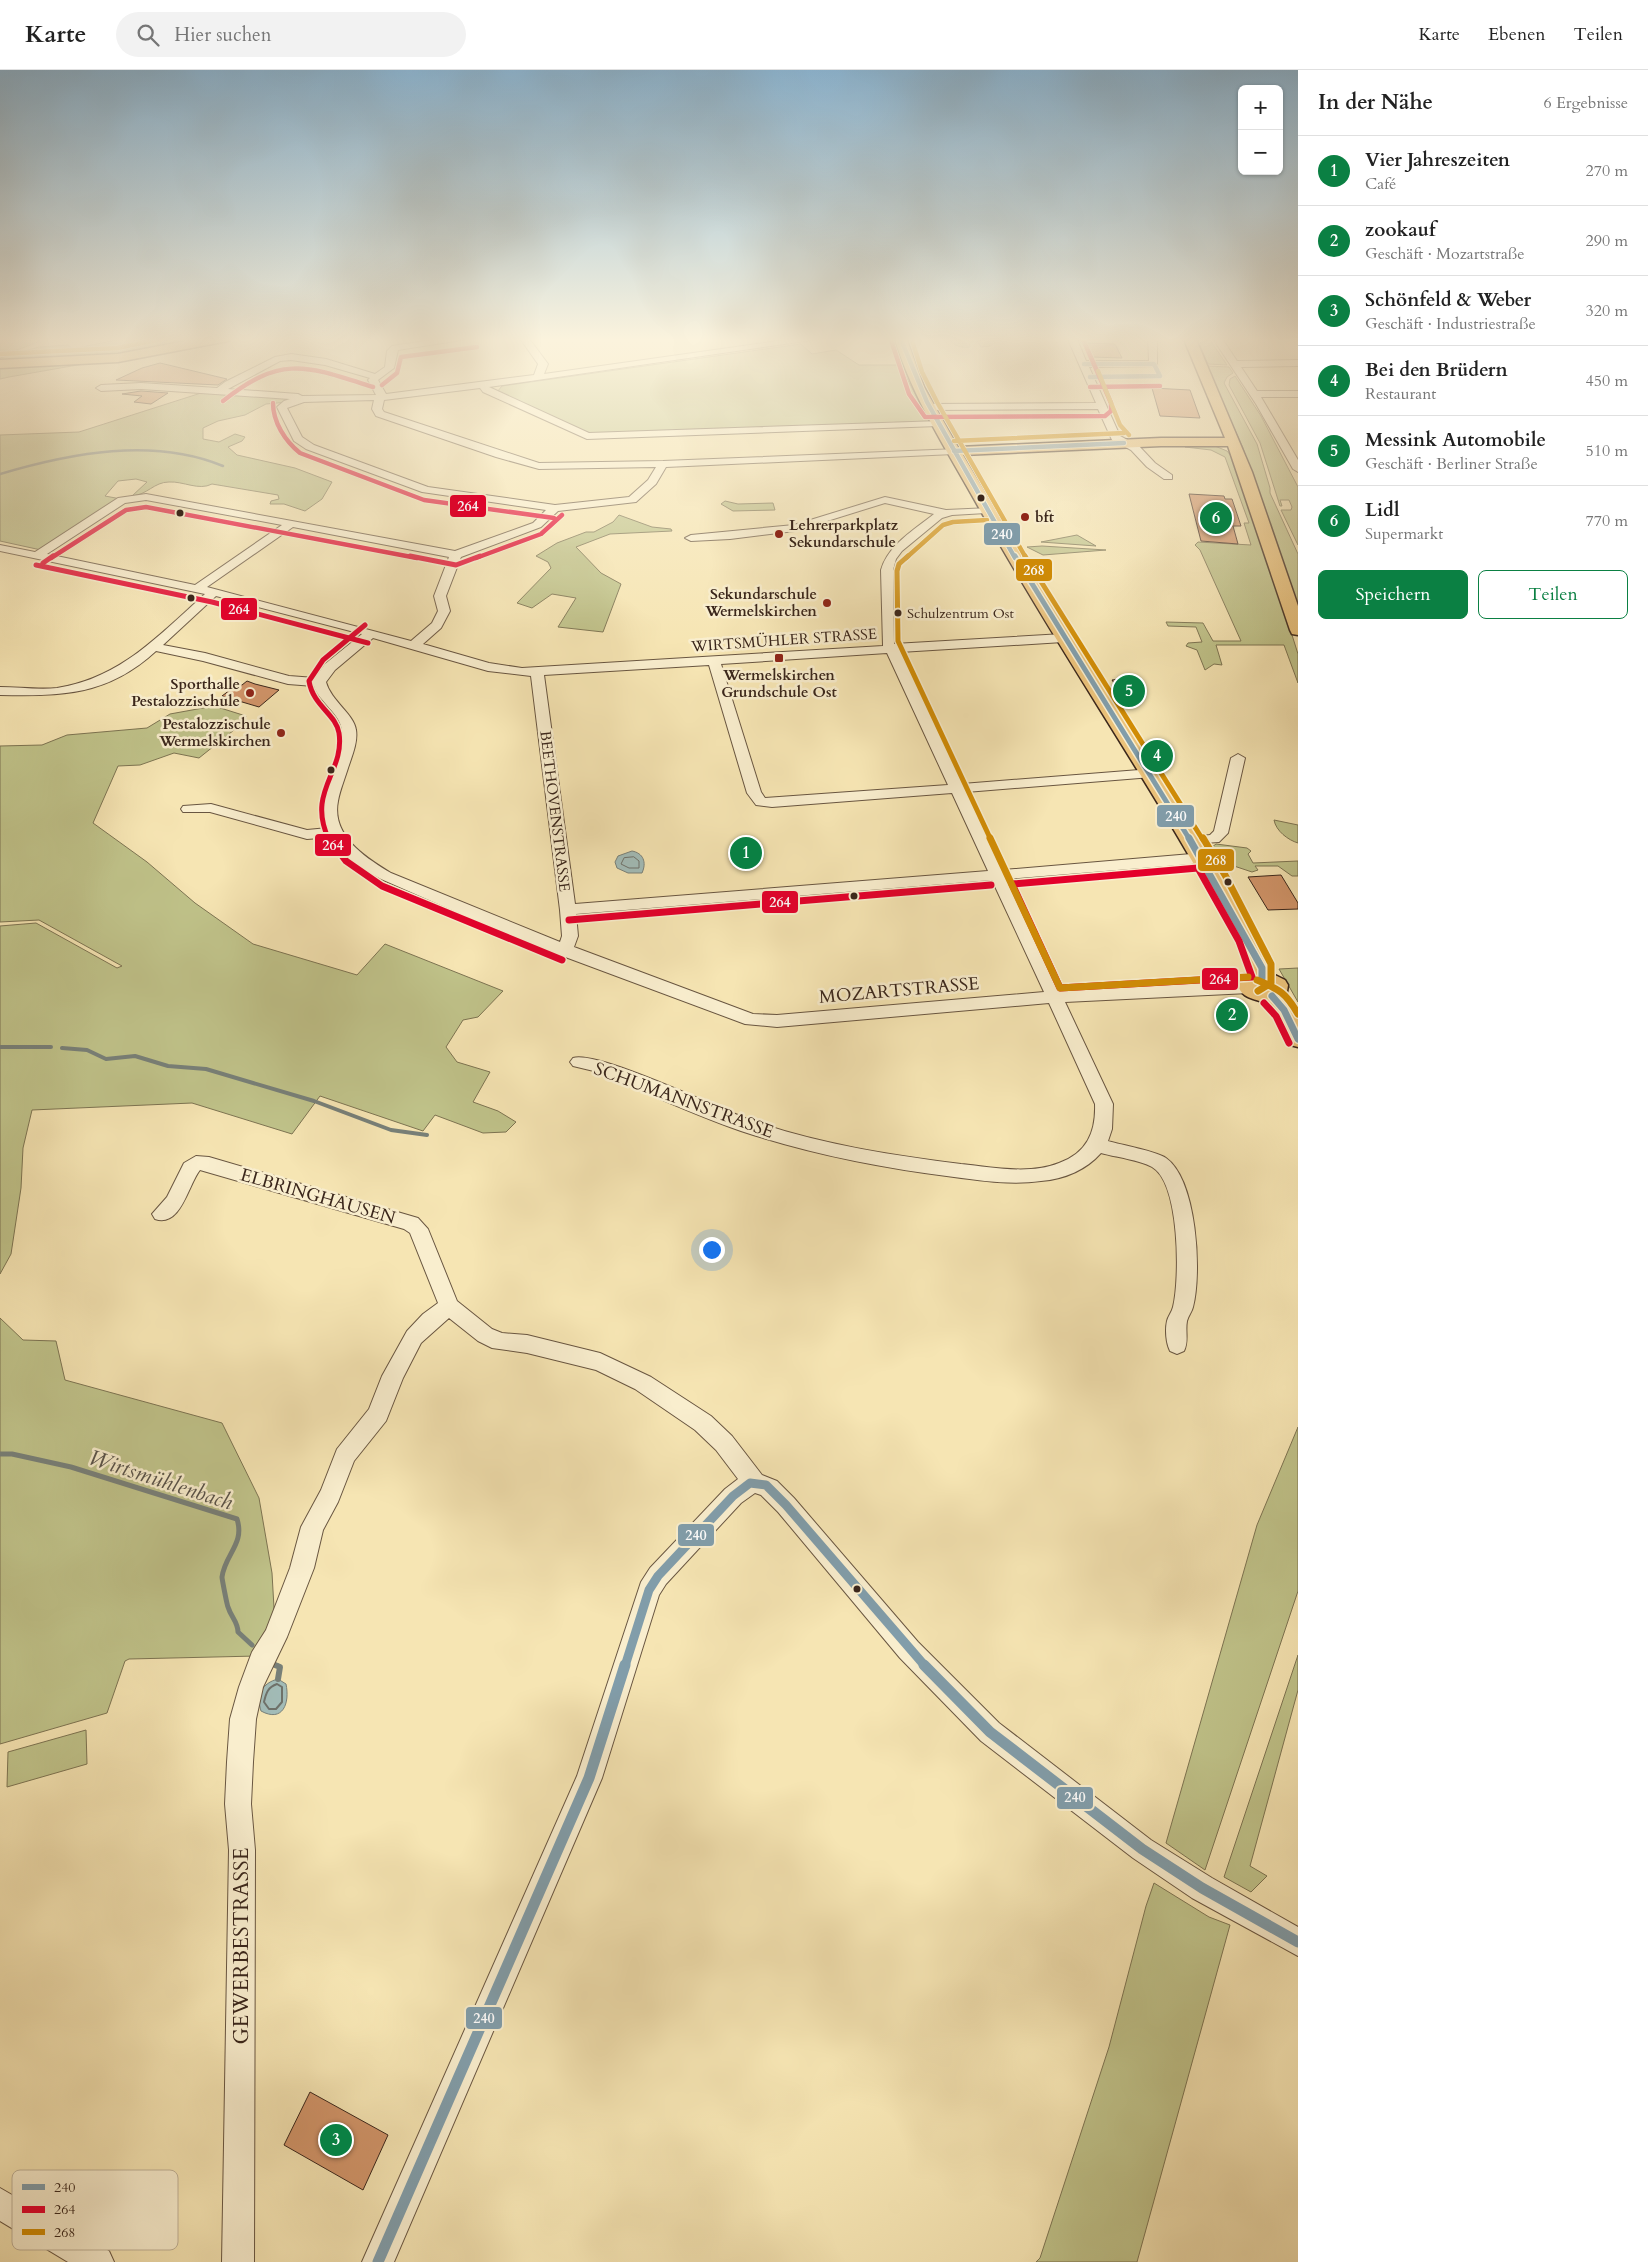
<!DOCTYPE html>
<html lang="de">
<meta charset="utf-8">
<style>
:root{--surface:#fff;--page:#f2f2f2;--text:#222;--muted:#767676;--line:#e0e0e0;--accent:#0b8043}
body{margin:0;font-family:Cardo,serif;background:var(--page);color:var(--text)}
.controls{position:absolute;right:15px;top:15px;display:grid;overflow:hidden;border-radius:8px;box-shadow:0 1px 4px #0004}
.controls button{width:45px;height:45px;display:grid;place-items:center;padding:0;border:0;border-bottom:1px solid var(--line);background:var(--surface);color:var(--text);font:25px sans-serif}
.you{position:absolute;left:711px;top:1179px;width:18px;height:18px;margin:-12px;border:4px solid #fff;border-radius:50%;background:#1a73e8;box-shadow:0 0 0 8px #1a73e833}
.badge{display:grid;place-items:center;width:32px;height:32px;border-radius:50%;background:var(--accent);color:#fff;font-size:16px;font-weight:700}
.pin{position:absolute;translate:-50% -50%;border:2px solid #fff;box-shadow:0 1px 5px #0006}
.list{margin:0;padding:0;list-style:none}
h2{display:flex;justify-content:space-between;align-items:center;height:65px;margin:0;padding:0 20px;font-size:21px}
h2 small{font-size:16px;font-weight:400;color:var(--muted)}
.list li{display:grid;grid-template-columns:32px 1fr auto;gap:15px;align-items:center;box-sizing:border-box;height:70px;padding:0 20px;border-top:1px solid var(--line)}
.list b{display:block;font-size:19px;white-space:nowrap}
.list p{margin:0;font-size:16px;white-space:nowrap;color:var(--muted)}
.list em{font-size:16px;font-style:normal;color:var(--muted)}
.actions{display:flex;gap:10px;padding:15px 20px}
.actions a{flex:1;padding:11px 0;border:1px solid var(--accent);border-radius:8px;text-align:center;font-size:18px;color:var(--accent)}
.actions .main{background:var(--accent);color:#fff}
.icon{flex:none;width:28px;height:28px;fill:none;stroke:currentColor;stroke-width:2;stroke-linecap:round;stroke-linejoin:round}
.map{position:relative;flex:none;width:1298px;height:2192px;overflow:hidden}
header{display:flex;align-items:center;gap:30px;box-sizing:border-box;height:70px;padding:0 25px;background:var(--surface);border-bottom:1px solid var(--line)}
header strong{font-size:24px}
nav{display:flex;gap:28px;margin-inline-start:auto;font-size:18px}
.search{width:350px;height:45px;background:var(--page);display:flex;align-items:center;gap:12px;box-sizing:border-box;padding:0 18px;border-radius:28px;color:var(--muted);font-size:19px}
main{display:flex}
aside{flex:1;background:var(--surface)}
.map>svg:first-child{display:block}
</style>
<header>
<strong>Karte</strong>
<div class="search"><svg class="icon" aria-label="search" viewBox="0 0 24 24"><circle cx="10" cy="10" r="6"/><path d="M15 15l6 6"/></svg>Hier suchen</div>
<nav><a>Karte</a><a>Ebenen</a><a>Teilen</a></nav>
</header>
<main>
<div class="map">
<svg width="1298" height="2192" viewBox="0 0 1298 2192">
<rect width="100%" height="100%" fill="#f6e5b3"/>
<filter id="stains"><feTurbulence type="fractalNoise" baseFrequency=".004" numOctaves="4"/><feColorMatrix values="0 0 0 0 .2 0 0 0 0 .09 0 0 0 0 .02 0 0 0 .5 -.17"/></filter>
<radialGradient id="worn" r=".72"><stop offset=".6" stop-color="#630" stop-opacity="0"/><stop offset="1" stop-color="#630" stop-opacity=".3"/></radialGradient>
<path fill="#c0c38a" stroke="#7d7452" d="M0,267H41L36,273L0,286Z
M130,267H206L124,284L0,291V288L39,277L68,275L73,279Z
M937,267H991L989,269L995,272L990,276L981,277L978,272H969L970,277C961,278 954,276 949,269Z
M1196,267H1208L1227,295L1208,294Z
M801,274L812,284L836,280L859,295H900L929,351L598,365L580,362L497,322L502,316Z
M100,291L9,307L0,309V296Z
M1206,296L1229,297L1233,303L1227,307L1224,313L1257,374L1270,418V423L1298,484V535L1284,501L1243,378Z
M1235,306L1261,346L1298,417V475L1281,440H1291L1292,437L1289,430H1280L1282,436H1280L1260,373L1229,315L1230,309Z
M201,323L293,327L288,332L266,334L245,345L218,351L203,358V369L219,372L235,364L245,367L242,371L228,377L237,385L295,398L332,412L322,429L305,441L284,434H270L271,431L279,429L278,425L212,414C199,421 183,411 169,412C154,412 147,425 132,426L147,412L136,409L118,411L105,426L121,429L41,480L0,471V365L79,362Z
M1215,376L1227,381L1231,386L1274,508L1298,584V613L1284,575H1216L1222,595L1214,594L1205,600L1197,580L1186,576L1188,573L1202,572L1196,557L1168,556L1166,552L1203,553L1213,571H1241L1200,480L1195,475L1198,472L1251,475L1244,453H1249L1225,387L1211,380L1185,377Z
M725,431L738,434L773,433L775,440L733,441L721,434Z
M619,445L652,457L671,459L672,461L610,464L576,477L601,503L621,514L603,562L558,557L576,528L552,524L532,538L517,533L551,498L548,492L536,486L557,473L586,462H594L613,452Z
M1077,465L1096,476L1041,472Z
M1042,476L1106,480L1043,485L1027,477Z
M214,636L246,646L244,652L199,688L174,683L140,695L118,696L93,753L147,792L195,833L253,874L357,905L385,874L503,921L478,947L463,950L446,977L457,992L490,1002L473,1032L498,1041L516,1052L506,1062L483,1063L435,1045L423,1061L320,1026L292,1064L192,1033L32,1040L23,1078L21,1118L11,1184L0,1204V856L36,853L117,898L122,896L39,850L0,852V676L42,675L67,665L147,658L170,644Z
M1274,750L1298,755V773C1288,770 1276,761 1274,750Z
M1216,774L1247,778L1251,781L1248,784L1253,793L1298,791V806H1292L1278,796H1255L1258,800L1252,802L1219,791L1212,777Z
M1298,898V932L1279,899Z
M0,1248L23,1270L56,1271L65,1310L222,1353L259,1428L272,1503L274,1538L271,1558L257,1586L129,1589L125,1591L107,1643L0,1674Z
M1298,1357V1521L1205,1800L1166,1773L1257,1455Z
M1298,1585V1620L1250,1796L1267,1806L1251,1822L1224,1807Z
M86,1660L87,1694L7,1717L8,1682Z
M1154,1813L1209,1847L1230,1855L1137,2192H1036L1040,2188L1109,1977L1146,1836Z"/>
<path fill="#a2bcb8" stroke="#788079" d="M632,781C643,783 647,792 642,803H628L617,798L615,792L618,786Z
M278,1609L286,1614C290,1633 283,1653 261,1641C256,1625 262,1613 278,1609Z"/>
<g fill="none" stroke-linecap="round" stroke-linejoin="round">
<path stroke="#6e716a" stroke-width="1" d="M634,787L639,791V798H629L621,794L624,788Z"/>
<path stroke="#6e716a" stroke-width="2" d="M277,1614L282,1617V1632L276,1639H269L264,1632C266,1623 268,1617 277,1614Z"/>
<path stroke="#788079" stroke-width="2.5" d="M0,404C71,383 153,367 223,396"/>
<path stroke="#788079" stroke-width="4" d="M0,977H51
M62,978L87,980L106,989L135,986L168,996L206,999L314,1031L391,1060L427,1065"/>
<path stroke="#788079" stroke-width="5" d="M0,1384H12L71,1397L237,1449C245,1474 225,1484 222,1507C222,1509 227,1535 228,1537C231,1547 238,1552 238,1562L252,1575
M270,1593L278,1596"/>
<path stroke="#788079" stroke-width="6" d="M275,1595L280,1597L278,1609"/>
</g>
<path fill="#d2956a" stroke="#3a261b" d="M1086,273L1115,274L1122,288L1092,287Z
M160,293L227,309L218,315L116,310L142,298Z
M1152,318L1190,320L1200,348L1160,346Z
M141,321L168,323L151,334L134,332L142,326L122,324Z
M1189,424L1224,426L1225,429H1232L1241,456H1233L1238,474L1201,471Z
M1131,608L1143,626L1124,628L1112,610Z
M247,611L255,614L279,620L259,637L222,626L238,614L242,615Z
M1281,805L1298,833V839L1268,840L1248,807Z
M310,2022L388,2065L363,2120L284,2075Z"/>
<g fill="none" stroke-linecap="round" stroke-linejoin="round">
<g stroke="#695641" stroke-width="2">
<path id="minor" d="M453,267H480L398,280L394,298L378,310L386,324L534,305L538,294L519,267H528L548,294L544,304L806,267H833L489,317L589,363L942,351V355L938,356L587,369L483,322L480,318L384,330L382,339L384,342L539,393L663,391L958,379L959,381L954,384L666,397L656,414L636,432L558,441L541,457L461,487L446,526L450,541L441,558L423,574L489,593L522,598L883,576L881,500C888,475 914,460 934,444L885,433L795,461L730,469L691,471L685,468L691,465L794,455L885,427L946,440L990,438V442L986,443L952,445L942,448L902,481L896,489L893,500L894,574L1063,564L1069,568L1063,572L900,582L962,714L1152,699L1159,703L1152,707L966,722L1003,800L1203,783L1211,788L1203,793L1007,809L1060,921L1249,911L1255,913L1257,917L1255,921L1249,923L1065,932L1113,1034L1112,1059L1108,1071C1121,1075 1156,1081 1166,1088C1197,1110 1202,1203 1193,1237C1192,1242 1188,1246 1187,1251C1185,1262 1189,1271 1184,1281L1177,1284L1170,1281C1166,1273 1165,1260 1167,1251C1168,1246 1172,1242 1173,1237C1180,1209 1180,1113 1152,1097C1140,1090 1115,1087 1101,1083C1086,1100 1064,1109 1041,1111C1012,1115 983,1111 954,1107C882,1098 810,1084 741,1061C692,1044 645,1022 598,1002L573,996L570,992L573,988C597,980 718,1038 750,1050C818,1074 890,1085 961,1094C992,1097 1029,1105 1059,1093C1087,1083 1096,1062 1095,1034L1049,933L777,957L745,954L525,872L381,809L356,795L339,778L332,767L307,769L210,742H183L181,739L183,736L211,734L307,760L328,758C311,726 345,694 342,661C341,644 319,632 314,616L288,614L203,591L156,581C107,626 62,626 0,625V617C18,617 39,620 57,618C121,608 159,565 205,524L0,481V475L35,482L118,428L146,424L455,481L533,453L546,440L422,422L306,379L294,371L277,337L284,331L290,329L141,319L101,321L96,318L101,315L141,313L217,318L225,312L275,287L291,284L326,289L375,304L385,297L387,281L392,276ZM291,290L325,295L370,308L368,310L376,325L302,326L298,324L228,319L280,291ZM374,330L372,339L376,346L496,387L539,399L656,397L648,410L629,427L555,435L428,417L314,375L302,367L287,338L304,332ZM146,430L282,455L195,515L47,484L125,433ZM293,457L449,487L434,526L438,541L432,553L411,571L207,517ZM216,526L362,564L325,594L315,608L289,606L205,583L163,575ZM373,568L488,601L531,606L560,840L562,866L560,872L391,803C366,788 331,766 338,731C340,720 345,708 348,698C352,686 358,672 356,660C354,644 331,631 326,612L335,600ZM887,583L948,715L765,728L761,722L721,594ZM709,595L747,723L756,735L772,737L952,723L988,801L575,834L544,605ZM992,810L1044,922L777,945L753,944L574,877L578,866L576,844Z
M1067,267H1076L1086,291H1149L1148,267H1157V296L1089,297L1120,366L1139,376L1155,393L1172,405V409H1164L1147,397L1131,380L1112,370L1098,339L928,340L923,337L928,334L1096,333Z
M1212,267H1221L1237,291L1298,290V296L1241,297L1257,321H1298V327H1261L1298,390V402L1293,399L1256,334Z
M1238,684L1245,688L1228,763L1219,772L1188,774L1186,771L1188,768L1210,765L1214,761L1231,688Z
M196,1086L209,1087L418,1148L428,1159L457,1231L492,1259L502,1263L527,1265L600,1283L651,1307L711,1346L732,1366L762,1405L777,1411L794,1428L918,1572L999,1653L1151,1770L1212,1808L1298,1857V1886L1192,1828L1133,1788L981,1671L900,1588L778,1442L761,1425L755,1423L741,1433L666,1514L659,1525L602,1708L394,2192H362L577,1706L641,1512L650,1498L725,1419L738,1409L716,1380L695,1360L635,1319L596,1300L527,1283L492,1278L478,1271L449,1248L421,1273L403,1308L386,1351L354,1391L338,1432L323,1460L314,1498L287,1567L263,1617L256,1649L253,1692L251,1734L255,1780L254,2192H222L229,1780L225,1734L227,1692L230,1649L239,1617L252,1582L266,1560L290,1498L301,1457L321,1420L337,1379L369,1339L382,1306L407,1261L423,1244L438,1233L410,1163L404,1159L200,1100C188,1115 181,1158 155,1149L152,1144L167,1127L184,1093Z
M0,2118L109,2181L114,2192H68L0,2151Z"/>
</g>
<g stroke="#3a261b" stroke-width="3">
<path id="major" d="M207,267H234L228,271L118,292L0,298V290L118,284Z
M894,267H906L924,317L958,377L1161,368H1225L1183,267H1195L1252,402L1298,536V565L1292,564L1290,560L1228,376H1161L963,385C994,436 1022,488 1054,538C1129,657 1207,773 1273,898V904L1285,910L1288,915L1286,928L1298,946V977L1290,975C1283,963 1278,940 1265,933C1254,928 1241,929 1238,914L1244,904L1251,902V898C1169,738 1065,593 978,436C947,380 913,329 894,267Z"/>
</g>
<use href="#minor" fill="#f9eece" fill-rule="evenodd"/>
<use href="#major" fill="#ebc27a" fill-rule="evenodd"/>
<g stroke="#f9eece" stroke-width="6">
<path id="bus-1-far4" d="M900,267L927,332L1015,488
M1084,294H1154L1160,306L1090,307
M954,381L1124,373"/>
</g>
<g stroke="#f9eece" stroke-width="8">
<path id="bus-1-far3" d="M1015,486L1190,770"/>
</g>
<g stroke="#f9eece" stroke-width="10">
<path id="bus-1-far2" d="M1189,768L1262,898V908
M1272,926L1284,940L1298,969"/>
</g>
<g stroke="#f9eece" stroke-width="12">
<path id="bus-1-far1" d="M625,1596L649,1520L658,1506L733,1426L750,1413L766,1415L786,1435L925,1596"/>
</g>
<g stroke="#f9eece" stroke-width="15">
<path id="bus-1" d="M924,1595L990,1662L1142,1779L1202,1818L1298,1872
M378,2192L589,1708L625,1595"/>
</g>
<g stroke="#f9eece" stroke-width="6">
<path id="bus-2-far2" d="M891,270L909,324L925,347L1105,346L1111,341V333L1082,267
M382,315L397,303L401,287L477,277
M1090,317L1160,316
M223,331C282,284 307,296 373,317
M273,333C273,352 285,371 300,383L424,430L554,448
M51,488L126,440L146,437L417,488
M476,488L541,464L562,445"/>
</g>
<g stroke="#f9eece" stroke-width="8">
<path id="bus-2-far1" d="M410,486L456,495L480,486
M43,493L53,486
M36,495L212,532L368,573
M329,770C306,721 345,703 339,663C336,644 313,636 309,611L323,590L365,555"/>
</g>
<g stroke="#f9eece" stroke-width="10">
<path id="bus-2" d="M329,768L346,791L382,816L562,890
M1198,798L1239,871L1252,907L1060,918L1012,814Z
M569,850L991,815
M1264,933L1276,946L1289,973"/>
</g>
<g stroke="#f9eece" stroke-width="6">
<path id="bus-3-far2" d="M911,267L922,302L937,332L1026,488
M0,284L117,278L172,267
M1098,301L1120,355L1129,365
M954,371L1124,363
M906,488L943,455L953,452L987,450"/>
</g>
<g stroke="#f9eece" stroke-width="8">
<path id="bus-3-far1" d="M908,486L899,494L897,501L898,571L991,770
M1025,486L1203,770"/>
</g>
<g stroke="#f9eece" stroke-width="10">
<path id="bus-3" d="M990,768L1060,918L1248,907
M1203,768L1225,805L1271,894V913L1258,921
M1257,910C1279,919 1286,923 1298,944"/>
</g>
<use href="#bus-1-far4" stroke="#819daa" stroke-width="4.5"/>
<use href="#bus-1-far3" stroke="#819daa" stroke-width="5"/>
<use href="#bus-1-far2" stroke="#819daa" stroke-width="7"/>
<use href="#bus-1-far1" stroke="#819daa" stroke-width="9"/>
<use href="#bus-1" stroke="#819daa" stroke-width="11"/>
<use href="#bus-2-far2" stroke="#e4002b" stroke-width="4.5"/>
<use href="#bus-2-far1" stroke="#e4002b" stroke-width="5"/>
<use href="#bus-2" stroke="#e4002b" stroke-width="7"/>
<use href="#bus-3-far2" stroke="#d18c05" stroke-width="4.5"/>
<use href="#bus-3-far1" stroke="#d18c05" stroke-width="5"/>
<use href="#bus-3" stroke="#d18c05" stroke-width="7"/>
</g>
<linearGradient id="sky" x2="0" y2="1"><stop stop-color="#8cb7d5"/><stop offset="0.47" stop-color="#fbf3dd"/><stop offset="1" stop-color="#fbf3dd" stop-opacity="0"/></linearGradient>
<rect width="1298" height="574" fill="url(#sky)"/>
<g fill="#3a261b" stroke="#f9eece" stroke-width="2">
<circle cx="981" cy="428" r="4.5"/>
<circle cx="180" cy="443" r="4.5"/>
<circle cx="191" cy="528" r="4.5"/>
<circle cx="898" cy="543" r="4.5"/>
<circle cx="331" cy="700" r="4.5"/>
<circle cx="1228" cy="812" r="4.5"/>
<circle cx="854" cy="826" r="4.5"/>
<circle cx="857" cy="1519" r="4.5"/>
</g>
<g fill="#8f2418" stroke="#f9eece" stroke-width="2">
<circle cx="1025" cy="447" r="5"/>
<circle cx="779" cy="464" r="5"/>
<circle cx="827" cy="533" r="5"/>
<rect x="774" y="583" width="10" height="10" rx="2.5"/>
<circle cx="250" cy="623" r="5"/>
<circle cx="281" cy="663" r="5"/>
</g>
<g text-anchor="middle" stroke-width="5" stroke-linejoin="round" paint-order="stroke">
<g font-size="14" fill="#3a261b" stroke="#f9eece" text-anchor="start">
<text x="907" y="548">Schulzentrum Ost</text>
</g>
<g font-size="15" font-weight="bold" fill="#3a261b" stroke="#f9eece" text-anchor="end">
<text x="1035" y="452" text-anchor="start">bft</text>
<text x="789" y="460" text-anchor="start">Lehrerparkplatz<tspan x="789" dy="17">Sekundarschule</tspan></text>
<text x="817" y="529">Sekundarschule<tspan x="817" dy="17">Wermelskirchen</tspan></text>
<text x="779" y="610" text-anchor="middle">Wermelskirchen<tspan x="779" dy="17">Grundschule Ost</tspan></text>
<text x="240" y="619">Sporthalle<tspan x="240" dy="17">Pestalozzischule</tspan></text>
<text x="271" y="659">Pestalozzischule<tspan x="271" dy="17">Wermelskirchen</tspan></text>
</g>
<g font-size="15" fill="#3a261b" stroke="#f9eece">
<text transform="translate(784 570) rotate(-4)" y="5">WIRTSMÜHLER STRASSE</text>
<text transform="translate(555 741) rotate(83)" y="5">BEETHOVENSTRASSE</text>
</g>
<g font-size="18" fill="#3a261b" stroke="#f9eece">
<text transform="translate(899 920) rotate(-5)" y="6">MOZARTSTRASSE</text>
<text transform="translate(684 1030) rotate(20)" y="6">SCHUMANNSTRASSE</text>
<text transform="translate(318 1126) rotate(16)" y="6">ELBRINGHAUSEN</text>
</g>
<g font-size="21" fill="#3a261b" stroke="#f9eece">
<text transform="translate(241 1876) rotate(-90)" y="7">GEWERBESTRASSE</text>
</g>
<g font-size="22" font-style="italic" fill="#59534a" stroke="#f9eece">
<text transform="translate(161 1409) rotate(18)" y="8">Wirtsmühlenbach</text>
</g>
</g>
<rect x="12" y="2100" width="166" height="80" rx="8" fill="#f9eece" stroke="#c0b298" stroke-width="1"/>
<rect x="22" y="2114" width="23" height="6" fill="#819daa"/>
<rect x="22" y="2136" width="23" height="7" fill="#e4002b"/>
<rect x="22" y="2159" width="23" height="6" fill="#d18c05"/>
<g font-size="14" fill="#3a261b">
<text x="54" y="2122">240</text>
<text x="54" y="2144">264</text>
<text x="54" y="2167">268</text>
</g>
<g stroke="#f9eece" stroke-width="2">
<rect x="449" y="424" width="38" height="24" rx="5" fill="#e4002b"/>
<rect x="983" y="452" width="38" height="24" rx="5" fill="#819daa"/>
<rect x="1015" y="488" width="38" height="24" rx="5" fill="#d18c05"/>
<rect x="220" y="527" width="38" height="24" rx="5" fill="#e4002b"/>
<rect x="1156" y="734" width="39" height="24" rx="5" fill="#819daa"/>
<rect x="314" y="763" width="38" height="24" rx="5" fill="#e4002b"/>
<rect x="1197" y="778" width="38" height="24" rx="5" fill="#d18c05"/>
<rect x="761" y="820" width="38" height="24" rx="5" fill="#e4002b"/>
<rect x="1201" y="897" width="38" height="24" rx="5" fill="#e4002b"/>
<rect x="677" y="1453" width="38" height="24" rx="5" fill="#819daa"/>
<rect x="1056" y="1716" width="38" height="24" rx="5" fill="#819daa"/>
<rect x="465" y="1936" width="38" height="24" rx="5" fill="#819daa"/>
</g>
<g font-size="14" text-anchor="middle" font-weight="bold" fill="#fff">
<text x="468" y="441">264</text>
<text x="1002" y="469">240</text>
<text x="1034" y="505">268</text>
<text x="239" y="544">264</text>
<text x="1176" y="751">240</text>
<text x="333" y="780">264</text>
<text x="1216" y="795">268</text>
<text x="780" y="837">264</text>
<text x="1220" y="914">264</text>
<text x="696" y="1470">240</text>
<text x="1075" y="1732">240</text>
<text x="484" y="1953">240</text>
</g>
<rect width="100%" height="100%" filter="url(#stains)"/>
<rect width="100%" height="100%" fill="url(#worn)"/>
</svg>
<div class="controls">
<button>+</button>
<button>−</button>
</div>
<div class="you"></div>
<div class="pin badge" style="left:746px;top:783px">1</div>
<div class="pin badge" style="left:1232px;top:945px">2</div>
<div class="pin badge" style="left:336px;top:2070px">3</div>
<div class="pin badge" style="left:1157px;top:686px">4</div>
<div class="pin badge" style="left:1129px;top:621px">5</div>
<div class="pin badge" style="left:1216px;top:448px">6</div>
</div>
<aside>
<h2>In der Nähe<small>6 Ergebnisse</small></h2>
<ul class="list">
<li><span class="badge">1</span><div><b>Vier Jahreszeiten</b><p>Café</p></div><em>270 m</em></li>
<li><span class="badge">2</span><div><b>zookauf</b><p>Geschäft · Mozartstraße</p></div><em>290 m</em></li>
<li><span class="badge">3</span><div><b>Schönfeld &amp; Weber</b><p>Geschäft · Industriestraße</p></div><em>320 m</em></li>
<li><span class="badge">4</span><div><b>Bei den Brüdern</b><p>Restaurant</p></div><em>450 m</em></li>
<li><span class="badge">5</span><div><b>Messink Automobile</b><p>Geschäft · Berliner Straße</p></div><em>510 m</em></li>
<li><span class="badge">6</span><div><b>Lidl</b><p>Supermarkt</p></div><em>770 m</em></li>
</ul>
<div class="actions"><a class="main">Speichern</a><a>Teilen</a></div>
</aside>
</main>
